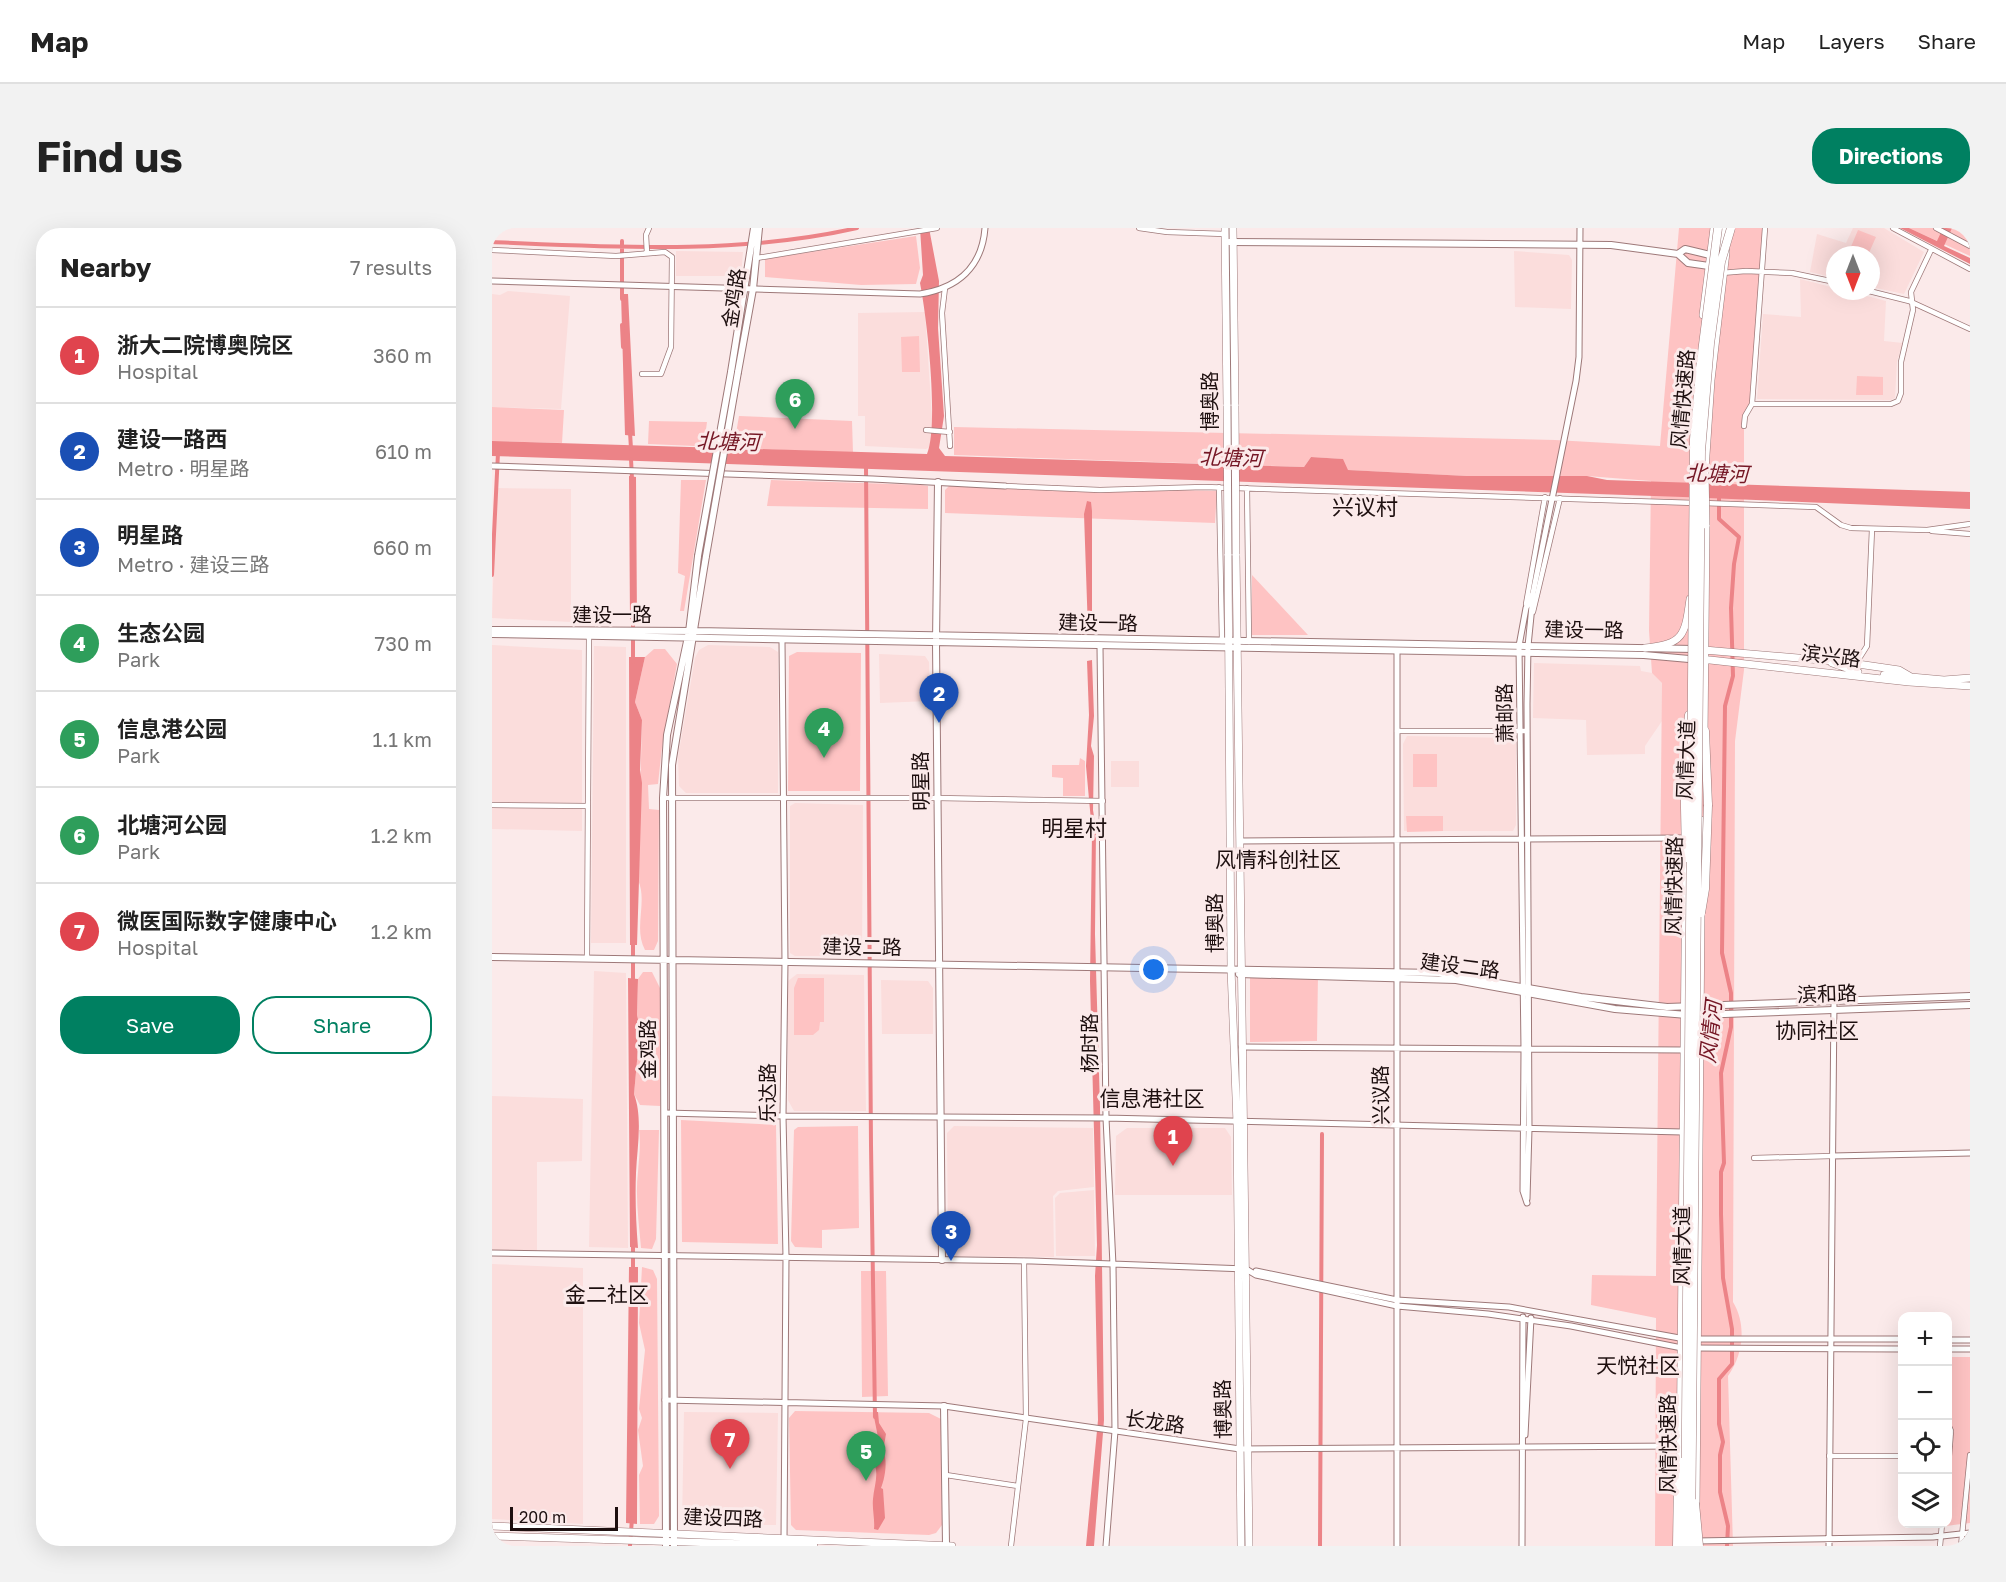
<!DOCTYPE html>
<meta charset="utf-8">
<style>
:root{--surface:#fff;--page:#f2f2f2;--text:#222;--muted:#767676;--line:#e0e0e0;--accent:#008061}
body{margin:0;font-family:"Golos Text","Noto Sans SC",sans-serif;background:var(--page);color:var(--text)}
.controls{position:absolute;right:18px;bottom:18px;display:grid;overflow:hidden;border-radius:12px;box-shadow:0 6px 24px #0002}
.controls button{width:54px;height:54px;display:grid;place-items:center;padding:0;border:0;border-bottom:2px solid var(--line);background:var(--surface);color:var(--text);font:30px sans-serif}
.compass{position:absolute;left:1334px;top:18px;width:54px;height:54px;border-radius:50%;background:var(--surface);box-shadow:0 6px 24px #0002;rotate:180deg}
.scale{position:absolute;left:18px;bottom:15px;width:108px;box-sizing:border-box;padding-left:6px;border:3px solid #1d0f0f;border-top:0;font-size:16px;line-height:21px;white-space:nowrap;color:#1d0f0f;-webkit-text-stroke:4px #fbeaea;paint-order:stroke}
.you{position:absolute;left:662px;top:742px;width:21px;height:21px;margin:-15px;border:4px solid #fff;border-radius:50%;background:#1a73e8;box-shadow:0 0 0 9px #1a73e833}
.badge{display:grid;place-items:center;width:39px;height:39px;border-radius:50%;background:var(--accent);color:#fff;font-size:20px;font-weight:700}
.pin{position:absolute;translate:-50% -50px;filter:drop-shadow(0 2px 3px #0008)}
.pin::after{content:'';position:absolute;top:32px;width:21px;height:18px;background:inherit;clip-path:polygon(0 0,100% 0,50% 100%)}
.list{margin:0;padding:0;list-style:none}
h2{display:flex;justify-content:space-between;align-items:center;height:78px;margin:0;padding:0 24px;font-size:26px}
h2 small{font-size:20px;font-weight:400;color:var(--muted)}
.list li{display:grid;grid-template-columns:39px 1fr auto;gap:18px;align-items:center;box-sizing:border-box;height:96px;padding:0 24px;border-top:2px solid var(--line)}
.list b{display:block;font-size:22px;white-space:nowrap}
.list p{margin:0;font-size:20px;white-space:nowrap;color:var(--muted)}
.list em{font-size:20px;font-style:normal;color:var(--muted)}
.actions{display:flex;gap:12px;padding:18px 24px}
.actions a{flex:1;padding:14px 0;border:2px solid var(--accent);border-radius:24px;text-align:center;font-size:21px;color:var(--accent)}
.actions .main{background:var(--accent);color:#fff}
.icon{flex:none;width:33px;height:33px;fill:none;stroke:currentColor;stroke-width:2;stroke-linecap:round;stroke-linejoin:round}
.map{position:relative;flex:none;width:1478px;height:1318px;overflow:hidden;border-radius:24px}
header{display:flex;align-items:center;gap:36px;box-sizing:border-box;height:84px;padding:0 30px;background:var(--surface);border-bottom:2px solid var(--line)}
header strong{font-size:28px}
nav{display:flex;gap:33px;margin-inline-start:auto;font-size:21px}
.intro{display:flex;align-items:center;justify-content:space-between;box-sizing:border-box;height:144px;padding:0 36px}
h1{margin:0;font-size:42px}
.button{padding:15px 27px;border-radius:24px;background:var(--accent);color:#fff;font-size:21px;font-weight:700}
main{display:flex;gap:36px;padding:0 36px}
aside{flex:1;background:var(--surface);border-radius:24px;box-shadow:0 6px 24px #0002}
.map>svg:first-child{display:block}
</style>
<header>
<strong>Map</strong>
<nav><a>Map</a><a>Layers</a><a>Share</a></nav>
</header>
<div class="intro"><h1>Find us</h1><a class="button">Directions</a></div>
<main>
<aside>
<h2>Nearby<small>7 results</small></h2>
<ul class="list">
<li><span class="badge" style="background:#e0444e">1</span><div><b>浙大二院博奥院区</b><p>Hospital</p></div><em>360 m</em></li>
<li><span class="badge" style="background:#1a4fb4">2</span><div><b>建设一路西</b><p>Metro · 明星路</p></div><em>610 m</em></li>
<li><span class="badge" style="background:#1a4fb4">3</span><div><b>明星路</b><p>Metro · 建设三路</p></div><em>660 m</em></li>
<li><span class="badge" style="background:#2e9e5b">4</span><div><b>生态公园</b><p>Park</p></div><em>730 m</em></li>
<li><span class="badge" style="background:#2e9e5b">5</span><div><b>信息港公园</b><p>Park</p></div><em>1.1 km</em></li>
<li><span class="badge" style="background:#2e9e5b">6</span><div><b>北塘河公园</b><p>Park</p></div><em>1.2 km</em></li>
<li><span class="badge" style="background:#e0444e">7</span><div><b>微医国际数字健康中心</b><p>Hospital</p></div><em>1.2 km</em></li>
</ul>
<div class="actions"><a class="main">Save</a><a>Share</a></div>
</aside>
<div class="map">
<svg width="1478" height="1318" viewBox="0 0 1478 1318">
<rect width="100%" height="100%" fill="#fbeaea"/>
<path fill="#fbdddc" d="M1361,0H1392L1432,24L1412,66L1379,59V27H1343V50L1318,44L1325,6L1354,15Z
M184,23L251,24L249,48H184Z
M1022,23L1077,27L1080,32L1079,81L1023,79Z
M1308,51L1343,60V63H1356L1394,73L1392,113L1411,115L1405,133L1403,170L1399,172L1265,171L1271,86L1309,89Z
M16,63L78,68L69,181L0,179V66L8,67Z
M433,84L440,189L438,219L434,221L373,218V188H366V85Z
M4,260L79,261V394L0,390Z
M0,417L90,422V603L0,601Z
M216,417L278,419L286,424V565H194L187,558L186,529L203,430L207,422Z
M102,418L134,419V715H99Z
M387,426L433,428L437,434L438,473L388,475Z
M1042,435L1148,438L1149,443L1160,445L1170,455V493L1153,518V526L1095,527L1094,492L1041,490Z
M915,508L1021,510L1024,515V597L1021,603H912L911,516Z
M619,533H647V559H619Z
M303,575L371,577L370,728H303L298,725V578Z
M102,743L134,745L136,1020L97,1019Z
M305,746L372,747L374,883H302L296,872V753Z
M389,752L436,753L441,760V806H390Z
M0,868L91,871L90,933L45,934V1023L0,1022Z
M462,898L601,900L602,959L566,963L561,968L562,1029L464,1028L456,1019L455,905Z
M635,900H733L739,909L740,967H623L624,908Z
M602,962L603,1028H564L563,970L568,965Z
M0,1036L91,1040V1296L0,1291Z
M192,1184L286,1185L284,1297H190Z"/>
<path fill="#fec3c3" d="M1187,0H1273L1260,176L1252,198V442L1243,513L1241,1074C1255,1097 1251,1127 1236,1148L1241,1318H1163L1164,1090L1099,1077L1100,1047L1164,1048L1170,455L1160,445L1157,403L1159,253L1095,248H975L855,242L850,231L819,229L812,239L462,227V199L1063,212L1168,218Z
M1417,0H1478V28Z
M1366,2L1384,9L1376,27L1358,21Z
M424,8L428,40L424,56L369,57L273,49V31Z
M427,108L428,144H410L409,109Z
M1365,148L1391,149V167H1364Z
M0,179L72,182L70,215L0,213Z
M247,188L360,193L361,225L156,216L157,193L215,194L213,209L243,211Z
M189,252H214L192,383H188L193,348L186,345Z
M279,252L430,257L436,258V281L275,278Z
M458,257L725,263L723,295L453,285V262Z
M760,347L816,407H760Z
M162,421H173L185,436L170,519L166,556L156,557L157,581L167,582L166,713L162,722H153C141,700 156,674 146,652L150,492L143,474L153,429Z
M305,424L369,425L368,563H296L297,428Z
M921,526H945V559H921Z
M588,530L593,533V568H571V550L560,549V537H587Z
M914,588H951V603L915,604Z
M151,744H160L168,760V878L148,877L142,866L148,800L145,787L146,751Z
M758,745L826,747L825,813L758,814Z
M306,750H332V794H328L327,802L321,807H302V760Z
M189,892L284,897L286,1016L190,1014Z
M366,898L367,1000L330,1002V1020L303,1019L299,1013L302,902L306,899Z
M147,902H167L164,1011L160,1021L149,1020C147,995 143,969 146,944C147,929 149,918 147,902Z
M150,1039L161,1042L165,1051L167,1288L162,1296H148L147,1247L151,1238L146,1202L150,1190L147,1181L153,1122L147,1095Z
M369,1043H394L396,1168L370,1169Z
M1456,1129H1478V1295L1453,1298L1456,1296Z
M303,1183L437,1185L449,1191L450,1297L444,1305L437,1307L304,1302L299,1297L297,1190Z"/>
<path fill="#ec8387" d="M428,0H437L447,53L446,100L452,188L447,220L453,228L812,239L819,229L851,231L856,242L975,248H1095L1115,252L1478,264V281L1191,269L0,228V213L435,226C447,196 435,90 428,55L431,47Z
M1408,0H1417L1445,13L1451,0H1460L1452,18L1478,30V36Z
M129,66H136L143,208L133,207Z
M137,248L144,249L145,394H138Z
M595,273L599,274L600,283V403H596L592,286Z
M137,429H153L143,474L150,492L148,542L150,555L145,717H138Z
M600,432L602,488L599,518L602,528L601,582L604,601L603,706L608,879L612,1192L602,1318H594L606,1192L603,1048L605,1017L598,753L600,604L594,538L597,487L595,433Z
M136,750L146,751L145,787L148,800L142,866C151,890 145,920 144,945C143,970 144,994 146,1020L138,1019Z
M137,1039H146L145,1296L134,1295Z
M381,1184H386L387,1195L394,1206L391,1223C396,1232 393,1250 389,1260L391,1261L393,1290L386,1302L382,1301C383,1291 380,1281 381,1271C382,1257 389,1243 379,1229L383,1227L382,1214L386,1209Z"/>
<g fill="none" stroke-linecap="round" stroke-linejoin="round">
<path stroke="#ec8387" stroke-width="4" d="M130,13V71
M0,14C121,19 246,27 365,0
M130,97L131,119
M138,204L139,221
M139,231L140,251
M374,239L379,917L383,1189
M1227,266V291L1247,309L1242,336L1239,380L1241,448L1233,478L1230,725L1239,765V799L1229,845L1232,935L1229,944V986L1231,1050L1240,1101V1136L1227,1151V1196L1231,1214L1228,1227V1264L1236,1298L1235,1318
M0,347L6,225
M141,434V390
M141,714V755
M141,1043V1014
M138,1318L140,1290
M828,1318L830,906"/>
<g stroke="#9e7979" stroke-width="6">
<path id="minor" d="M647,0L675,4L733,6
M1401,0L1478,41
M1444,0L1478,18
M0,22L124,28L173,24L180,29L179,119L169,146H150
M155,25L154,7L157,0
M265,30L445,0
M1229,45L1254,43L1300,45L1343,54
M453,60L450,85L458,218
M1377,63L1417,73L1478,101
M1260,176L1273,0
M1252,198L1253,188L1260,176H1399L1406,173L1409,165V134L1421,82L1419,64L1439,22
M434,202L458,204
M513,258L608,262L712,259L1203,275
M727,259L730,413
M755,260L757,414
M1211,275L1324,279L1349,297L1359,300L1435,302L1478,296
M1440,303L1478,306
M1034,376L1053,269
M1041,384L1068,270
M1363,437L1375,418L1380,301
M905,503H1035
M171,570H445L611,573
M0,577L96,578
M95,730L97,409
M1262,930L1340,928
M1456,1196L1459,1203L1456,1241
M1337,1228H1410
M454,1247L526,1258
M519,1318L534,1191L532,1033
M1448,1318L1450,1296
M1469,1318L1478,1227"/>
</g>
<g stroke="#9e7979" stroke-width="7">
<path id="tertiary" d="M0,53L428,66C466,60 490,39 493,0
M0,238L381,251L513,258
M290,413L293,734L291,888L294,1029L292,1313
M608,419L614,890L621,1037L623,1203L614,1318
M905,423V1318
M748,613L1194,610
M750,819L1192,822
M173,885L291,888L614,890L1191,904
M1340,928L1478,925
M1035,971L1037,901L1035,476L1036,418L1041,368
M1035,975L1031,963L1032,822L1027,418L1034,380L1041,365L1084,153L1087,129L1088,0
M0,1025L540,1033L754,1041L764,1047L905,1078L996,1086L1079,1098L1190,1120
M764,1043L905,1072L1017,1079L1193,1111
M1202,1111H1410
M1456,1112H1478
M1202,1120L1410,1121
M1456,1121H1478
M173,1172L452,1178L748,1221L1187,1218
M1033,1207L1039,1090
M1204,1313L1441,1309L1478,1305
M1030,1318L1031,1089
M1337,1318L1342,773"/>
</g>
<g stroke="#9e7979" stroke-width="8">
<path id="secondary" d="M737,14L1119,17L1186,26
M1217,38L1196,35L1186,26L1193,21L1218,27
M239,144L262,0
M246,144L261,61L267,0
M446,254L444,415L450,1032
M0,402L204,403L1202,421
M0,406L1152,427L1197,431
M0,729L947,745L1089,769L1175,779L1478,768
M747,746L964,752L1123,781L1195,787
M1205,787L1478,777
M452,1178L454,1316
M174,1318L171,570L175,507L197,404L206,328
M182,1318L180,537L214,328"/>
</g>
<g stroke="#9e7979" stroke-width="8">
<path id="primary" d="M733,0L735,178
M741,0L743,178
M1211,87L1222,0
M1213,242L1219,152L1234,24
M736,326L739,741L745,895L749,1318
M744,326L757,1318
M1153,420C1192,416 1193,407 1198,371
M1212,422L1352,434L1407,442L1419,449L1452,452L1478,450
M1209,431L1417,454L1478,458
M1340,435L1366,444
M1392,447L1417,449
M1212,509L1214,297
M1209,592V664
M1188,1240L1194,627
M1182,1260L1185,1230
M1204,1279L1209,682
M0,1298L460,1318
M0,1308L322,1318"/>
</g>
<g stroke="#9e7979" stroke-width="9">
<path id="trunk" d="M1231,20L1233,0
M1213,503L1216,577
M1192,530L1197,487"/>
</g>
<use href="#minor" stroke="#fff" stroke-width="4.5"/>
<use href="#tertiary" stroke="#fff" stroke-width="5"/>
<use href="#secondary" stroke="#fff" stroke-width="6"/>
<use href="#primary" stroke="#fff" stroke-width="7"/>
<use href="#trunk" stroke="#fff" stroke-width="8"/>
<g stroke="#9e7979" stroke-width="8" stroke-linecap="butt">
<path id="secondary-bridge" d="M206,328L239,144
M214,328L246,144"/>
</g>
<g stroke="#9e7979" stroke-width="8" stroke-linecap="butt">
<path id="primary-bridge" d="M735,178L736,326
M743,178L744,326
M1213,242L1214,297"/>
</g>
<g stroke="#9e7979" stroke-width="9" stroke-linecap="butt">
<path id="trunk-bridge" d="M1192,530L1194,630
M1209,685L1213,661L1216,577
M1203,1275L1207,1318
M1185,1318L1186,1251L1189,1234
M1193,1318L1202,211L1208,140L1226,0
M1199,1318L1209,223L1218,116L1229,34L1239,0"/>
</g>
<use href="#secondary-bridge" stroke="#fff" stroke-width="6"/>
<use href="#primary-bridge" stroke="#fff" stroke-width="7"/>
<use href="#trunk-bridge" stroke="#fff" stroke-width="8"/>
</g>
<g text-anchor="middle" stroke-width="6" stroke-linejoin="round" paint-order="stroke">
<g font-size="20" fill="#1d0f0f" stroke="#fbeaea">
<text transform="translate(242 70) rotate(-81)" y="7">金鸡路</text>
<text transform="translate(1191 171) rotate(-85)" y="7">风情快速路</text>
<text transform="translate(718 173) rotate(-90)" y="7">博奥路</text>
<text x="120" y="394">建设一路</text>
<text transform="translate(606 395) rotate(1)" y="7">建设一路</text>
<text transform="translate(1092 402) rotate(1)" y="7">建设一路</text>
<text transform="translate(1339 428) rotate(7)" y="7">滨兴路</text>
<text transform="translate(1013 485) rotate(-91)" y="7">萧邮路</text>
<text transform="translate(1194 532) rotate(-88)" y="7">风情大道</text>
<text transform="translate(429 553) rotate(-91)" y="7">明星路</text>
<text transform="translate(1182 658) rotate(-89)" y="7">风情快速路</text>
<text transform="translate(723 695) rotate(-90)" y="7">博奥路</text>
<text transform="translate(370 719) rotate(1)" y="7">建设二路</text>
<text transform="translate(968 738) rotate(7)" y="7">建设二路</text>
<text transform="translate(1335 766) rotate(-2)" y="7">滨和路</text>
<text transform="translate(598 815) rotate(-90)" y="7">杨时路</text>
<text transform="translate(156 821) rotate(-90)" y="7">金鸡路</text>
<text transform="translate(276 865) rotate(-90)" y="7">乐达路</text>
<text transform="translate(889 867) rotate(-91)" y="7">兴议路</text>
<text transform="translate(1190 1018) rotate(-90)" y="7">风情大道</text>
<text transform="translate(731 1181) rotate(-91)" y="7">博奥路</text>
<text transform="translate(663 1194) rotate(8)" y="7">长龙路</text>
<text transform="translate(1176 1216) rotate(-90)" y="7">风情快速路</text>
<text transform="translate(231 1290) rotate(2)" y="7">建设四路</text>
</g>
<g font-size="21" font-style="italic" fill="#751725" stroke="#fbeaea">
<text transform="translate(236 214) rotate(2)" y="7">北塘河</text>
<text transform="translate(739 230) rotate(2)" y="7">北塘河</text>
<text transform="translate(1225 246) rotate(2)" y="7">北塘河</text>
<text transform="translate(1219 804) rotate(-84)" y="7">风情河</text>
</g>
<g font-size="21" fill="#1d0f0f" stroke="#fbeaea">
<text x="786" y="639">风情科创社区</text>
<text x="1325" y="810">协同社区</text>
<text x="660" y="878">信息港社区</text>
<text x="115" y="1074">金二社区</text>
<text x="1146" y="1145">天悦社区</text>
</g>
<g font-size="22" fill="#1d0f0f" stroke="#fbeaea">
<text x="873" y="287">兴议村</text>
<text x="582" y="608">明星村</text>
</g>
</g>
</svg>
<div class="controls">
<button>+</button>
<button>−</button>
<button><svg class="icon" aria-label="locate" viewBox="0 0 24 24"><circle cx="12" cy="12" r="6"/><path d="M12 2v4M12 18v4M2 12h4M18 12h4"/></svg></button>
<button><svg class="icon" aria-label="layers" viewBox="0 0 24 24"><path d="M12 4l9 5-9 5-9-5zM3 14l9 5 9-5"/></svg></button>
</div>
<svg class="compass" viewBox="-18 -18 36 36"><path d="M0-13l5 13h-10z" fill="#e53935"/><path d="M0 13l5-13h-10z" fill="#767676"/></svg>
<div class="scale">200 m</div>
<div class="you"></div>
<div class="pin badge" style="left:681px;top:938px;background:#e0444e">1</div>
<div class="pin badge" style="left:447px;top:495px;background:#1a4fb4">2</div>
<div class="pin badge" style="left:459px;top:1033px;background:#1a4fb4">3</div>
<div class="pin badge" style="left:332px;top:530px;background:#2e9e5b">4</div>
<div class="pin badge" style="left:374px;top:1253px;background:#2e9e5b">5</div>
<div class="pin badge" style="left:303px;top:201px;background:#2e9e5b">6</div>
<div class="pin badge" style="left:238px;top:1241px;background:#e0444e">7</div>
</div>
</main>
